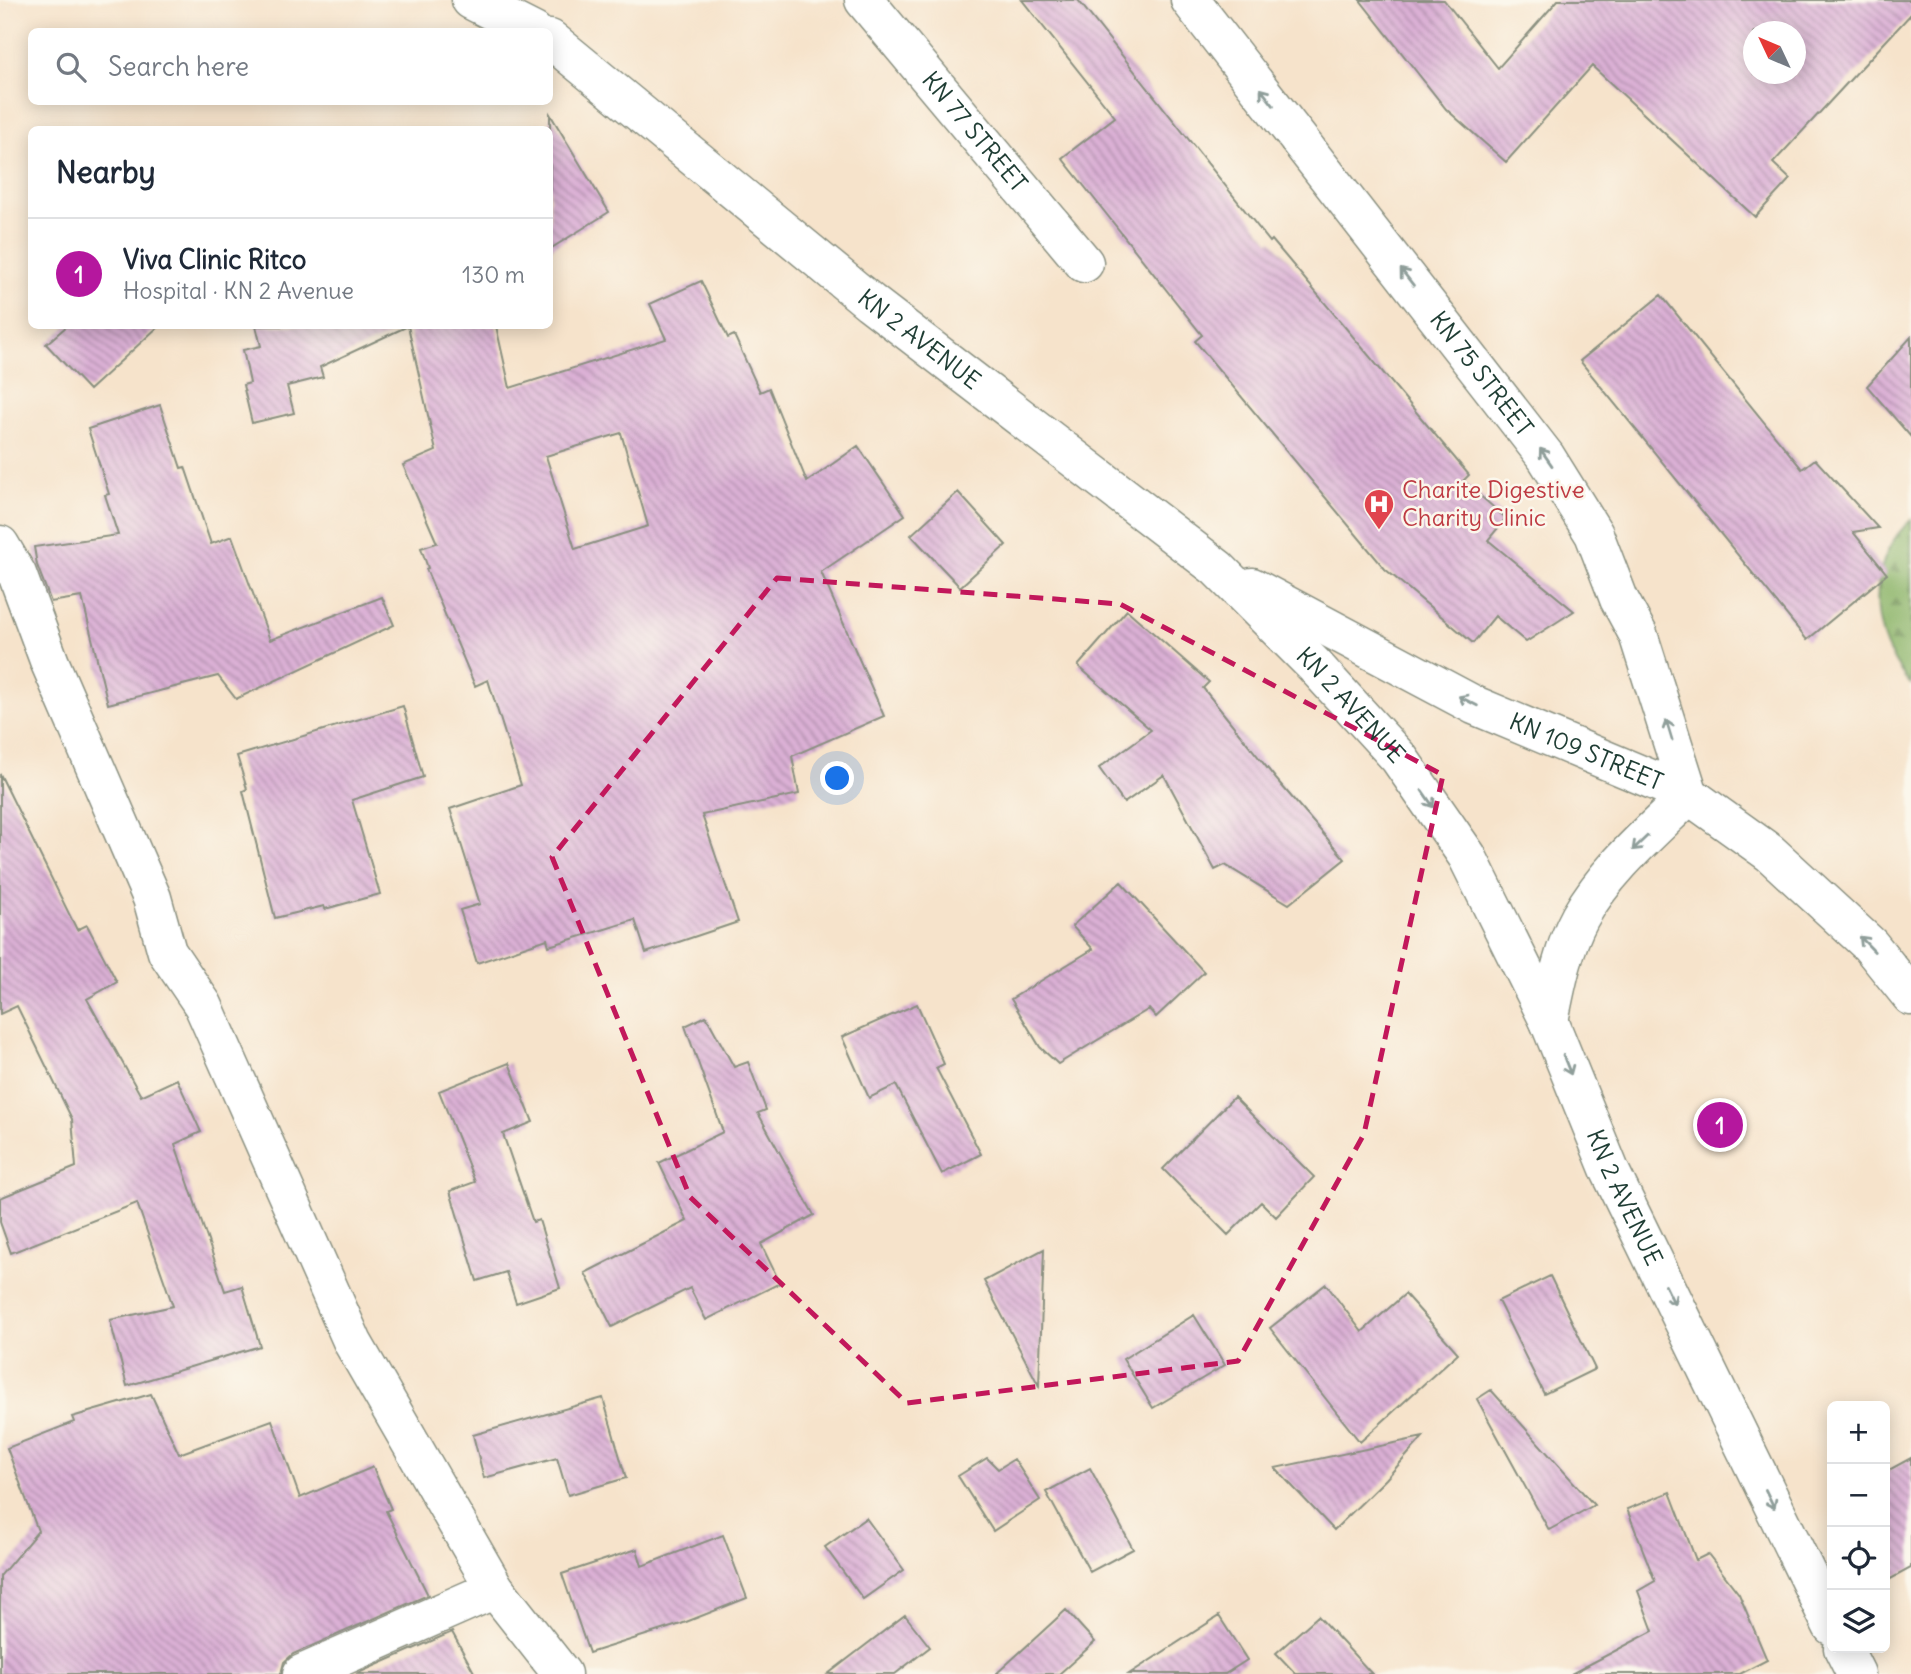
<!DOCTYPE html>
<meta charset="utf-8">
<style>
:root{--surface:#fff;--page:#f2f2f3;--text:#1f2937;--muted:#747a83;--line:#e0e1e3;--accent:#b5179e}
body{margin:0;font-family:Delius,sans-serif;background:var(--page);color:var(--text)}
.controls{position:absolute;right:21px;bottom:21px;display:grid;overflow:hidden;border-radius:10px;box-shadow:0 4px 18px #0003}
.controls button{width:63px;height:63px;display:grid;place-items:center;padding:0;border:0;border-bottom:2px solid var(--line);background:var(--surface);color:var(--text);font:35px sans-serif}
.compass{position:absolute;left:1743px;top:21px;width:63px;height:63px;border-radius:50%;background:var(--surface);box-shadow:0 4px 18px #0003;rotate:314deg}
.you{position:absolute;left:838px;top:779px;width:24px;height:24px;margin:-18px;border:5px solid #fff;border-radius:50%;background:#1a73e8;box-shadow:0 0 0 10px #1a73e833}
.badge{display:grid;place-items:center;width:46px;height:46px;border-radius:50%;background:var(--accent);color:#fff;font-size:23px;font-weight:700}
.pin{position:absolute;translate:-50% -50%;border:4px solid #fff;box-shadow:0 2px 7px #0006}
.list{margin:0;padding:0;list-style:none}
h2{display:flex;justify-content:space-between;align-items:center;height:91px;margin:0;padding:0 28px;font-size:30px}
h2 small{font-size:23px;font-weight:400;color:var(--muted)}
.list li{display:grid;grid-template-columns:46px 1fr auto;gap:21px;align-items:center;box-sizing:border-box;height:112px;padding:0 28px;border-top:2px solid var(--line)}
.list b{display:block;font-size:26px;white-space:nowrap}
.list p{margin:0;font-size:23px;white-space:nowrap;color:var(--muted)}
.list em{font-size:23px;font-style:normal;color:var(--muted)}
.icon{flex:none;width:38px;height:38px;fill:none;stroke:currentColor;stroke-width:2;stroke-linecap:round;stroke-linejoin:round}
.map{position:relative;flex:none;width:1911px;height:1674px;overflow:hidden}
.search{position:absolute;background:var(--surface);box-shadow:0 4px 18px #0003;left:28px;top:28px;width:525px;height:77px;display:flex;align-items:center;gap:18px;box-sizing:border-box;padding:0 24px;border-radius:10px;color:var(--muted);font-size:26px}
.panel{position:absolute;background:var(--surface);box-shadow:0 4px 18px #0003;left:28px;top:126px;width:525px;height:203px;border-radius:10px}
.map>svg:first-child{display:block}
</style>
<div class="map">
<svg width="1911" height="1674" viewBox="0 0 1911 1674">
<defs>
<pattern id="forest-firs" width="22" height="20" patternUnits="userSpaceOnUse" patternTransform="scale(1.75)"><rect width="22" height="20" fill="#8db56b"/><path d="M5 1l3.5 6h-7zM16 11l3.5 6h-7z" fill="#739459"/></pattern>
<pattern id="building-back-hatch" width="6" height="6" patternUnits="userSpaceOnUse" patternTransform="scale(1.75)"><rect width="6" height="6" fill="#dbb0d5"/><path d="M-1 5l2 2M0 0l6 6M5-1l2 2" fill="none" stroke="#b190ae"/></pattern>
</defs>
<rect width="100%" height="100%" fill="#fbf7ec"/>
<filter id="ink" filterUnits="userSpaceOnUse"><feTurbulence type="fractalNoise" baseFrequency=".0143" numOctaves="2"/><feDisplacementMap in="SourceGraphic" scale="14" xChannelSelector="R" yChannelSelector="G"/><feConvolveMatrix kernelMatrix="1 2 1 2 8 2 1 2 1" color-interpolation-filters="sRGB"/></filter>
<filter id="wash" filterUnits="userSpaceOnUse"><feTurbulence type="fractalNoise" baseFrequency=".00686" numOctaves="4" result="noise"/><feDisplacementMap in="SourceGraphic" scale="28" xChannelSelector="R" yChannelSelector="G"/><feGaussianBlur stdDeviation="1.57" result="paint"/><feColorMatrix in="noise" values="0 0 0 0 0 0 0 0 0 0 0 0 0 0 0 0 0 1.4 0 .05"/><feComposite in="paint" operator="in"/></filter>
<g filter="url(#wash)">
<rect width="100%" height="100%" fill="#f6e3cb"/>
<path fill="url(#forest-firs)" stroke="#567950" stroke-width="2" d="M1911,520V684C1904,678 1900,670 1895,662C1868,619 1871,556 1911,520Z"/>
<g id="blocks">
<path fill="url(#building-back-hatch)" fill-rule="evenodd" d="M1022,0H1078L1270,242L1272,240L1469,475L1463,481L1506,518L1488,540L1574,611L1526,642L1495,616L1473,643L1385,569L1195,341L1202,335L1062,158L1115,117Z
M1360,0H1444L1498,68L1558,0H1911V14L1773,163L1790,179L1755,217L1592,66L1506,162L1446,109ZM1754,32H1796V74H1754Z
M550,114L609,212L550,249Z
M701,281L728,338L734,335L760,392L769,388L807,482L858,446L905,515L821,572L884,716L792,756L799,794L702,815L738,922L646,953L635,920L549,946L547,939L477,963L460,910L480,904L450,809L521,785L488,680L475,686L426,569L428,568L421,548L437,543L403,465L436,451L408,326H496L510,388L666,339L650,304ZM621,433L648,526L575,549L546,456Z
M1661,295L1802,469L1815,459L1878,528L1853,532L1887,574L1807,640L1580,361Z
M67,326H159L89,390L46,344Z
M256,326H408L320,367L323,377L287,386L294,413L252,423L243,385L250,383L243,350L261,346Z
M1911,337V437L1867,386Z
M160,405L181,468L185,467L211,544L232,536L270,640L382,597L394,625L236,699L218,676L108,704L82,597L51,602L37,565L34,547L118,535L105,495L109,494L88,429Z
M958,492L1006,545L960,587L911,535Z
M1127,610L1209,682L1203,688L1276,779L1345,859L1289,904L1225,865L1215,870L1164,775L1124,803L1099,768L1151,730L1078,666Z
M403,706L423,777L352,800L380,894L325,909L324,906L275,918L243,791L247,789L237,756Z
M0,774L77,930L87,925L117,982L87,999L141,1096L177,1079L201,1132L175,1144L225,1291L242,1286L260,1346L127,1386L110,1320L173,1306L137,1203L11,1253L0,1222V1198L76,1167L72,1119L17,1006L0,1014Z
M1121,882L1204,972L1156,1017L1149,1009L1058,1064L1040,1047L1011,999L1093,949L1072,926Z
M917,1004L944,1064L936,1068L981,1154L942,1174L896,1085L869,1098L842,1037Z
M706,1016L734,1067L748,1062L766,1110L758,1113L814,1215L761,1244L780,1283L706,1320L690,1288L612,1327L585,1273L687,1221L659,1163L723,1132L685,1026Z
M509,1063L533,1122L503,1134L533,1222L539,1220L560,1288L516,1303L506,1272L477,1281L450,1191L475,1182L439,1091Z
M1234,1097L1314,1177L1276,1217L1261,1202L1228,1235L1163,1169Z
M1044,1249L1039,1386L984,1281Z
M1550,1276L1595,1369L1544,1394L1498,1301Z
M1326,1284L1362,1332L1405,1294L1458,1353L1360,1442L1270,1328Z
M1194,1315L1225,1365L1153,1408L1123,1359Z
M1491,1390L1594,1505L1549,1530L1477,1399Z
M151,1394L179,1454L272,1420L300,1498L373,1467L391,1509L386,1511L428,1595L293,1654L284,1662L281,1674H0V1576L38,1531L7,1448L74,1422L72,1417Z
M603,1398L626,1478L568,1495L557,1458L484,1478L473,1435Z
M1423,1437L1386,1479L1334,1530L1275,1468Z
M987,1458L998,1469L1014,1459L1040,1500L993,1531L958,1476Z
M1911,1458V1568L1885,1582V1472Z
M1090,1468L1133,1549L1090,1572L1046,1492Z
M1670,1492L1696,1560L1708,1554L1739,1594L1767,1660L1740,1674H1571L1653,1631L1638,1591L1655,1581L1627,1509Z
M866,1518L904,1570L863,1599L825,1547Z
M723,1535L747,1598L681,1624L589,1653L562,1574L637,1549L642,1566Z
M1066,1610L1095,1642L1059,1674H996Z
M905,1615L930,1647L895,1674H828Z
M1219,1616L1247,1660L1225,1674H1129Z
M1318,1616L1372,1674H1296L1276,1653Z
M452,1632L475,1674H356Z"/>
</g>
</g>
<g filter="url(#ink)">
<use href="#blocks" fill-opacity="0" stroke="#8a9080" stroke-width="2"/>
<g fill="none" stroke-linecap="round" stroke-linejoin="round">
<g stroke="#8a9080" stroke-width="41">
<g id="street">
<path id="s1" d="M864,0L1084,263"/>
<path id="s2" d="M1190,0L1546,457L1594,534L1619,599L1638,634L1689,795"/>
<path d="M0,545L17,574L50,663L152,898L167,952L203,1005L353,1343L495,1589L562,1674"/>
<path d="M302,1674L495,1589"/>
</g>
</g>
<g stroke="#8a9080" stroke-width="41">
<g id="secondary">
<path d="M471,0L534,32"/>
<path id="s3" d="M550,39L870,302L1217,568L1313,664L1399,758L1467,856L1549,1021L1610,1171L1832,1626"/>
<path id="s4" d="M1252,587L1474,705L1689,795L1770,853L1870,945L1911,996"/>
<path d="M1549,1021C1556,986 1563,948 1580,917C1607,869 1650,833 1689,795"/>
<path d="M1843,1648L1856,1674"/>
</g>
</g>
<use href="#street" stroke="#fff" stroke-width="38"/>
<use href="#secondary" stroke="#fff" stroke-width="38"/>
</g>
<defs><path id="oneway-shaft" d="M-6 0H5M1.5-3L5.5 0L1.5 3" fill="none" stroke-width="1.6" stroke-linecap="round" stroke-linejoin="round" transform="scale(1.75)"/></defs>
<g stroke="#8f9e9a">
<use href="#oneway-shaft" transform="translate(1267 97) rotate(-128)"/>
<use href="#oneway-shaft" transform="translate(1407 277) rotate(-128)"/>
<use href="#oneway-shaft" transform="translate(1546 457) rotate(-125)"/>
<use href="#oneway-shaft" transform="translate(1468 701) rotate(-153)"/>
<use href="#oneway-shaft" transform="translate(1669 730) rotate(-107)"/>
<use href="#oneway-shaft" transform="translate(1428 799) rotate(55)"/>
<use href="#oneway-shaft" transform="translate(1640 843) rotate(136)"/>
<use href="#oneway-shaft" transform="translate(1867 944) rotate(-134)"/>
<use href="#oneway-shaft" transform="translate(1567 1065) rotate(68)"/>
<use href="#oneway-shaft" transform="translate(1670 1295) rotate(64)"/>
<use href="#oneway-shaft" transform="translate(1770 1499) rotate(64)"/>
</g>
</g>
<path fill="none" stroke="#c2185b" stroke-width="5" stroke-dasharray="14 9" stroke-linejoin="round" d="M777,578L1120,604L1443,775L1364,1134L1238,1361L907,1403L690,1197L552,857Z"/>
<defs>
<g id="hospital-pin" transform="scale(1.575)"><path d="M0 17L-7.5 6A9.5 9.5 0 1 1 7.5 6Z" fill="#e0444e" stroke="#fbf7ec"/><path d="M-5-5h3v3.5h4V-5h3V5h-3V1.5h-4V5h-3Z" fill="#fff"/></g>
</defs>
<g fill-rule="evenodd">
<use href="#hospital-pin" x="1379" y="504"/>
</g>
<g text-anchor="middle" stroke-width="5" stroke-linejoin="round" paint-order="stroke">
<g font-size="24" fill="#1f3d34" stroke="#fbf7ec">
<text dy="8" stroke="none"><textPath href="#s1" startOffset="172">KN 77 STREET</textPath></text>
<text dy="8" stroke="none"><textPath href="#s3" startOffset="476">KN 2 AVENUE</textPath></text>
<text dy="8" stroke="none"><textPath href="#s2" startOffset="474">KN 75 STREET</textPath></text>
<text dy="8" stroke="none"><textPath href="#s3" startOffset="1043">KN 2 AVENUE</textPath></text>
<text dy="8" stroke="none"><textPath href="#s4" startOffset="373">KN 109 STREET</textPath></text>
<text dy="8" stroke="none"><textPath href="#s3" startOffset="1610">KN 2 AVENUE</textPath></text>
</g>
<g font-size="24" fill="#be3a42" stroke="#fbf7ec" text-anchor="start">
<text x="1402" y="498">Charite Digestive<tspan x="1402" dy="28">Charity Clinic</tspan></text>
</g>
</g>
</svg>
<div class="controls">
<button>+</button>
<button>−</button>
<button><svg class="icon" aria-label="locate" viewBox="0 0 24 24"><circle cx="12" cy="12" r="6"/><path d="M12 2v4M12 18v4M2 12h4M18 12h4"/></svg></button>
<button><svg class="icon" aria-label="layers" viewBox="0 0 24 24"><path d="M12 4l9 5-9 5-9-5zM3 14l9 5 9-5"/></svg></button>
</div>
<svg class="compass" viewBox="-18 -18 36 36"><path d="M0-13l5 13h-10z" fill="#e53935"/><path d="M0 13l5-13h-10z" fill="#747a83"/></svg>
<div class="you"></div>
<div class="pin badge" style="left:1720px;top:1125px">1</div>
<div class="search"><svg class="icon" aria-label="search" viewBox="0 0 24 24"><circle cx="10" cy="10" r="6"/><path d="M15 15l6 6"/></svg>Search here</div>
<section class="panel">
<h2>Nearby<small></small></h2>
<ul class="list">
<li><span class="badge">1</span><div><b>Viva Clinic Ritco</b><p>Hospital · KN 2 Avenue</p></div><em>130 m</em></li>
</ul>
</section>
</div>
